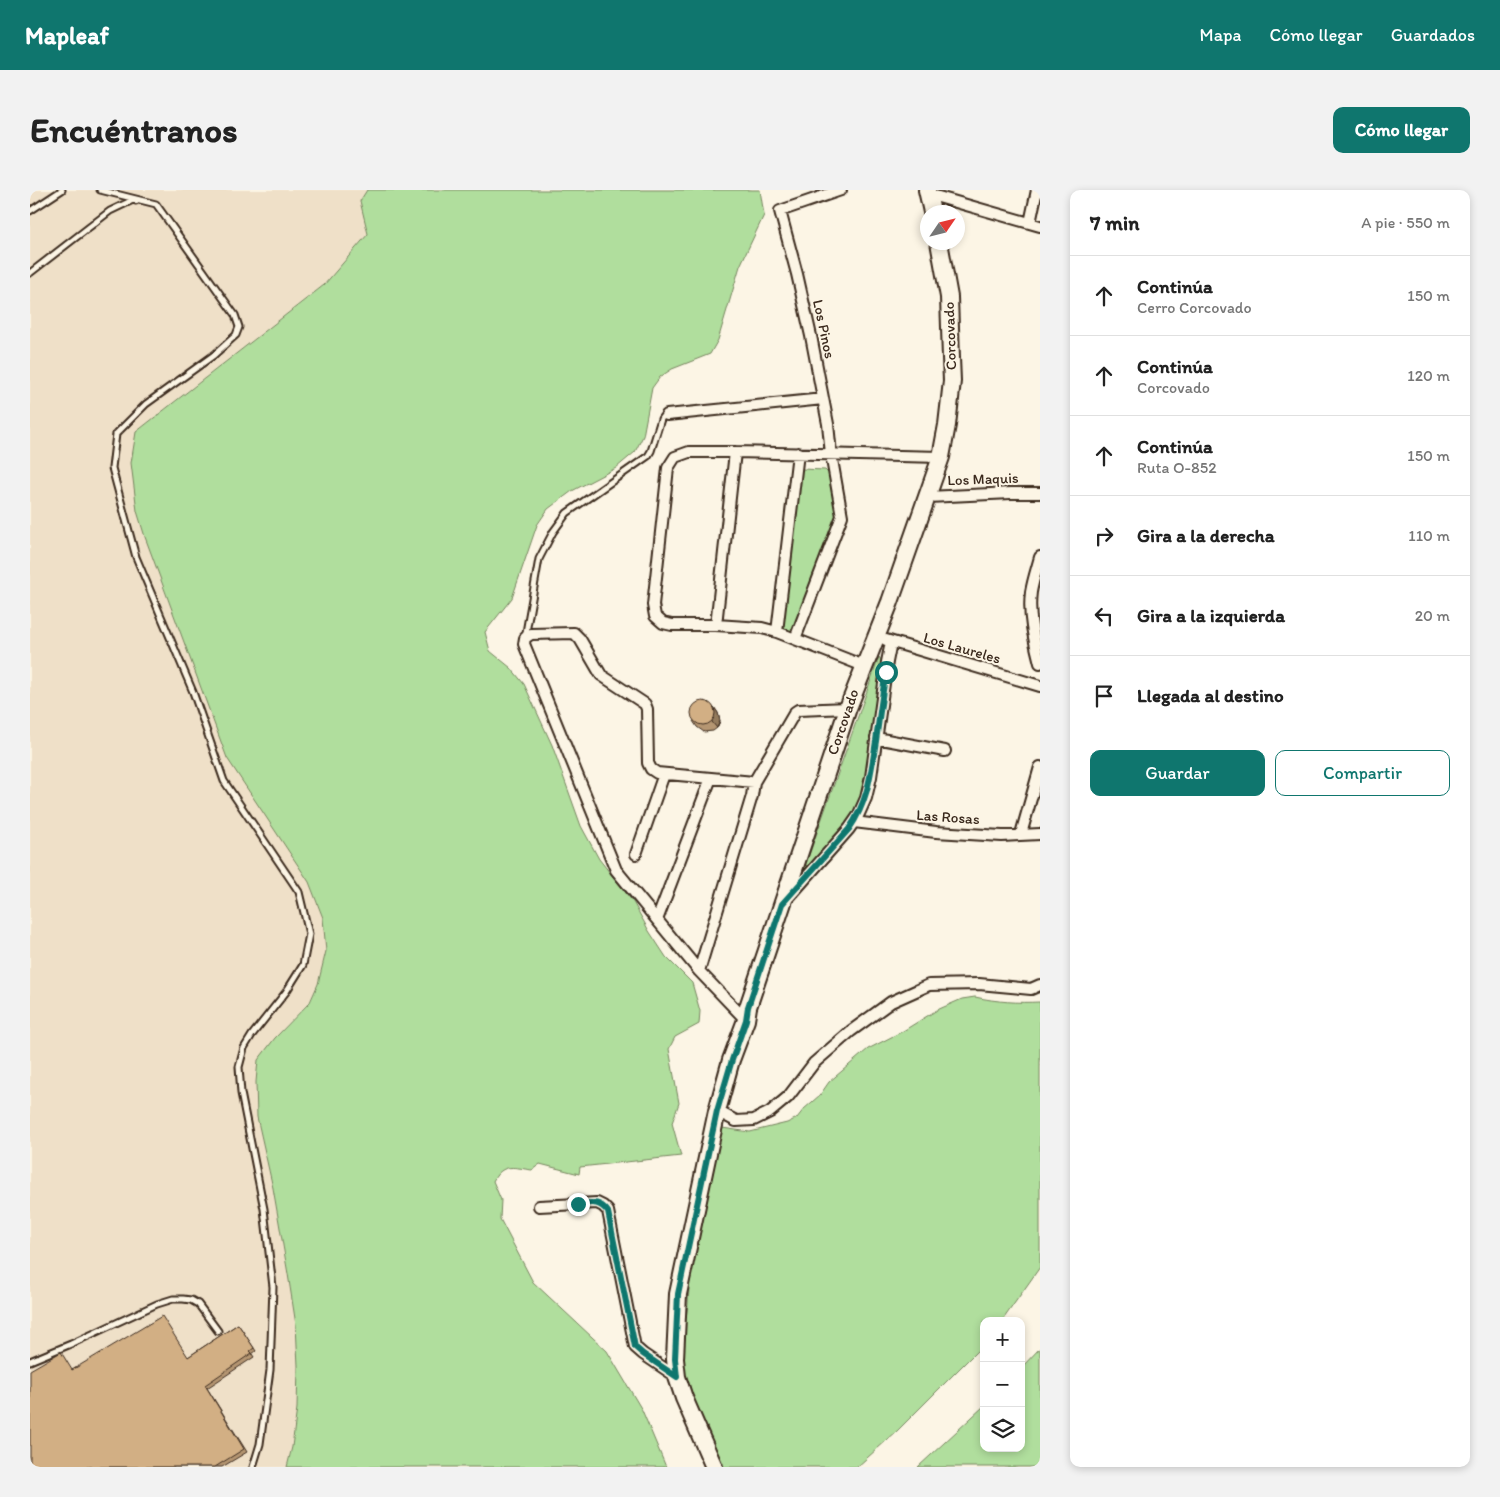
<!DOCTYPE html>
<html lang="es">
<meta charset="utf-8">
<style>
:root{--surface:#fff;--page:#f2f2f2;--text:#222;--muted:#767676;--line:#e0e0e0;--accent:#0f766e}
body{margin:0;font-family:Itim,sans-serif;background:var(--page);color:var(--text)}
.controls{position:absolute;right:15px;bottom:15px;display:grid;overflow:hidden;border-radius:10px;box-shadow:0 2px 8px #0003}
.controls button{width:45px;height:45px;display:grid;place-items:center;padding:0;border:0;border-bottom:1px solid var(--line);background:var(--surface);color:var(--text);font:25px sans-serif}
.compass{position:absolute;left:890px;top:15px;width:45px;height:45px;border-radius:50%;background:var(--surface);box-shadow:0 2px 8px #0003;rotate:55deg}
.stop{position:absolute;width:15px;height:15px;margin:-11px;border:4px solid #0f766e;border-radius:50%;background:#fff}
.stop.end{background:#0f766e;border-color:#fff;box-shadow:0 1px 5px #0008}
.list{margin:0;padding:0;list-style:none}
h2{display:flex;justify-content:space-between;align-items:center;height:65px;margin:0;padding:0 20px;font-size:21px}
h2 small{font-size:16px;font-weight:400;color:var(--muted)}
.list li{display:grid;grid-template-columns:32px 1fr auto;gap:15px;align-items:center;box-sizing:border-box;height:80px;padding:0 20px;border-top:1px solid var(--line)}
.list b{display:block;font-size:19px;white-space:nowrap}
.list p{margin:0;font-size:16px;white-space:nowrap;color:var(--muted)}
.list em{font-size:16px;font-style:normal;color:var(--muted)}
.actions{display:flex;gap:10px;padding:15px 20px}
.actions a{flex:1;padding:11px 0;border:1px solid var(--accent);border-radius:10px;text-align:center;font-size:18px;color:var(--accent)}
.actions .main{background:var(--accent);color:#fff}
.icon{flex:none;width:28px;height:28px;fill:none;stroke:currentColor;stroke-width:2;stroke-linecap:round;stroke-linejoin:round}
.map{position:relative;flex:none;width:1010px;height:1277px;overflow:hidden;border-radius:10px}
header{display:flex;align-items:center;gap:30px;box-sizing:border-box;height:70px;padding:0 25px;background:var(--accent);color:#fff}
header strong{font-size:24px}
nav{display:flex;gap:28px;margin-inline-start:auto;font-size:18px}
.intro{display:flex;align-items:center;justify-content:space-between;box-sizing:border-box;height:120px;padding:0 30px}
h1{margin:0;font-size:35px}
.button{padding:12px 22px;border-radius:10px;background:var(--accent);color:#fff;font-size:18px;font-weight:700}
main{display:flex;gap:30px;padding:0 30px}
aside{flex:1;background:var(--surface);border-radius:10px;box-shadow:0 2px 8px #0003}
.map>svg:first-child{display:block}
</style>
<header>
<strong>Mapleaf</strong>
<nav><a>Mapa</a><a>Cómo llegar</a><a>Guardados</a></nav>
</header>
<div class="intro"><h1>Encuéntranos</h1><a class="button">Cómo llegar</a></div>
<main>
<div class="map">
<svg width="1010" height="1277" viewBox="0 0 1010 1277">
<rect width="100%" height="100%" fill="#fcf5e5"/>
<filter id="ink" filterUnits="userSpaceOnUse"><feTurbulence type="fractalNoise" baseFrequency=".02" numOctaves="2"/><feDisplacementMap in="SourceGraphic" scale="10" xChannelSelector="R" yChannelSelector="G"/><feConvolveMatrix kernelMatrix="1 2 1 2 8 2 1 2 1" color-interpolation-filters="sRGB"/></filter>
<g filter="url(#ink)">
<path fill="#efe0c8" d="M0,0H337L330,11L338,44L294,95L106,242L132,394L164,476L279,692L293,728L296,761L288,794L280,811L245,848L226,892L227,927L243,998L258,1084L266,1135L268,1176L267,1218L262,1257L257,1277H0Z"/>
<path fill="#b0de9d" stroke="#76845e" d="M337,0H730L734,25L710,76L688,150L680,164L642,179L630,187L622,198L613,246L605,262L586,278L542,301L518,319L507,335L482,408L455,442L460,461L481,478L494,494L522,555L551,636L569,669L603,712L619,741L636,767L662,793L670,821L669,834L645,847L639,859L649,913L642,933L651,966L550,977L549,984L510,974L502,980C485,978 473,972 463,991L471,1010L470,1029L503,1092L577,1161L612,1220L636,1277H257L262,1257L267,1218L268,1176L266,1135L258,1084L243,998L227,927L226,892L228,870L245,848L280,812L288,794L296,761L293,728L279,692L197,568L115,347L107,321L101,273L106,242L294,95L338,44L330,11Z
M772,279L795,280L801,286L808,330L763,443L756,440L753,437L770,286Z
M849,467L851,470L837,585L827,618L822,630L772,685Z
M945,807C967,812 988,813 1010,812V1077L972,1131H954V1154L867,1241L827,1277H680L658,1223L651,1163L658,1114L661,1063L692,938L720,942L757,933L767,928L774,919L790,905L799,892L838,859L873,841L907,820L932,809Z
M1010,1158V1277H888L954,1216V1258H991V1178Z"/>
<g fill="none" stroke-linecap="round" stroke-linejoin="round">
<g stroke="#3b2a1e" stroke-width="9">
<path id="lane" d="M70,0L126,14L205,125L209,137L206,145L184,165L116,214L86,244L82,278L106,367L163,502L194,591L269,702L279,744L273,775L256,802L222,845L214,858L209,877L211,903L234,1019L243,1097L240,1180L230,1254L223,1277
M0,21L32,0
M0,83L80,21L103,10L106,11
M495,448L509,369L523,342L537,323L618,266L621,261L631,229L634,225H637
M0,1171L41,1154L127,1114L143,1109H153L161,1110L168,1114L188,1141"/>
</g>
<g stroke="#3b2a1e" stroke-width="14">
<path id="street" d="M898,4L1010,36
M1000,33L1007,0
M637,225L793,209
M898,307L981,303H1010
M1010,367C1007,378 1003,390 1001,402C998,426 1004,449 1010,473
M686,435L705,262
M747,442L768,263
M765,449L812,326L801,264L798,234L781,146L767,84L750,21L811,0
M856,450L1010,496
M834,476L747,442L732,438L686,435H642L633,433L625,426L623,415L638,278L645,267L659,262H705L911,267
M846,548L915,561
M824,632L906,642L972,646L1010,644
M991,644L1010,577
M606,664L634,584
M759,707L819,639L828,626L836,608L841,587L857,472L861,452
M627,730L681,588
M669,781L722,606L724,592L765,522L768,520L818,518
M716,830L669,781L586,680L494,454L495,448L501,444L544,443L550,449L571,485L615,514L617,519L618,573L621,579L627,583L724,592
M687,921L706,931L724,930L740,922L758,907L784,873L821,841L861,812L899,795L949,794L1001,799L1010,795
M509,1016L567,1013L573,1016L578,1021L605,1157L613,1164L647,1187"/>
</g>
<g stroke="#3b2a1e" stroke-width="20">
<path id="primary" d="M897,0L902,22
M684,1277L654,1208L647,1187L645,1169L648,1104L687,921L701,870L716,830L718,817L818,518L860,412L911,267L917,235L922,191L921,168L919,107L909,52"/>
</g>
<use href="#lane" stroke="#fcf5e5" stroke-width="5"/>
<use href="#street" stroke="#fcf5e5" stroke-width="10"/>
<use href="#primary" stroke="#fcf5e5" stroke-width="16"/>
</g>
<path fill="#b59672" stroke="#3b2a1e" d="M684,517L688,523L690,531L687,538L683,541L674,542L667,537L663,531Z
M208,1134L226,1161L222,1164L224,1167L177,1198L217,1262L192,1277H0L42,1180L158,1167Z"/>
<path fill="#937a5c" stroke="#3b2a1e" d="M684,517L688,523L690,531L687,538L682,532Z"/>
<path fill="#d2af84" stroke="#3b2a1e" d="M661 523a12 12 0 1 1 24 0a12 12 0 1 1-24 0Z
M132,1126L158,1167L208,1134L224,1158L220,1161L222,1163L175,1195L214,1259L185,1277H0V1180L31,1162L42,1180Z"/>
</g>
<g fill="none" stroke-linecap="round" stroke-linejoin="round" filter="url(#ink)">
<path stroke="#0f766e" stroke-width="6" d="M548,1014C561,1013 569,1010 578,1022L605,1157L613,1164L647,1187L645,1169L648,1104L687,921L702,870L716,830L718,817L752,714L819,639C838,612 841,583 846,551C849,528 852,505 856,482"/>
</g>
<g text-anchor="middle" stroke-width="4" stroke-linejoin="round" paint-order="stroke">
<g font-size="15" fill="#3b2a1e" stroke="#fcf5e5">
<text transform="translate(794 139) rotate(78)" y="5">Los Pinos</text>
<text transform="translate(920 146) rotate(-92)" y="5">Corcovado</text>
<text transform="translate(953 289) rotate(-2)" y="5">Los Maquis</text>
<text transform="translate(932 458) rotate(16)" y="5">Los Laureles</text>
<text transform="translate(813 532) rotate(-71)" y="5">Corcovado</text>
<text transform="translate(918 627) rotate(4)" y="5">Las Rosas</text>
</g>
</g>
</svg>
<div class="controls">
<button>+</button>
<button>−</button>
<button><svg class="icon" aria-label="layers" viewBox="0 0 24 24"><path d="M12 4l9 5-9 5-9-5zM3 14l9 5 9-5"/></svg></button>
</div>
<svg class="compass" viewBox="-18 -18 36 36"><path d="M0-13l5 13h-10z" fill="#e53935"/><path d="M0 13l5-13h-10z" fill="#767676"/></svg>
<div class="stop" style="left:856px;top:482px"></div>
<div class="stop end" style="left:548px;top:1014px"></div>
</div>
<aside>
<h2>7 min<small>A pie · 550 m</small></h2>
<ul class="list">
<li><svg class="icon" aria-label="ahead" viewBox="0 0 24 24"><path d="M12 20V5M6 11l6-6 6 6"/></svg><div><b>Continúa</b><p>Cerro Corcovado</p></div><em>150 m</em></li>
<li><svg class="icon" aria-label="ahead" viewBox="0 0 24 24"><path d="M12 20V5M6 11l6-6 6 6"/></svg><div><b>Continúa</b><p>Corcovado</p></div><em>120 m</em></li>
<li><svg class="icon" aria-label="ahead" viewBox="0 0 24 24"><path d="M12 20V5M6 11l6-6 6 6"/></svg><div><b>Continúa</b><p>Ruta O-852</p></div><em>150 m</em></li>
<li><svg class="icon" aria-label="right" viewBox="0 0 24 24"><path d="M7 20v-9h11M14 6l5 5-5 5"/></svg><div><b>Gira a la derecha</b></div><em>110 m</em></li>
<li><svg class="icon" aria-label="left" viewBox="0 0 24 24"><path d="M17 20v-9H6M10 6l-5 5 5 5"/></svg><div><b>Gira a la izquierda</b></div><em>20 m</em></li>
<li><svg class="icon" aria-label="arrive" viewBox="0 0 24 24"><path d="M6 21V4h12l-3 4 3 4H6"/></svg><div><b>Llegada al destino</b></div></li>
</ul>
<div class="actions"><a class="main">Guardar</a><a>Compartir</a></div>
</aside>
</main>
